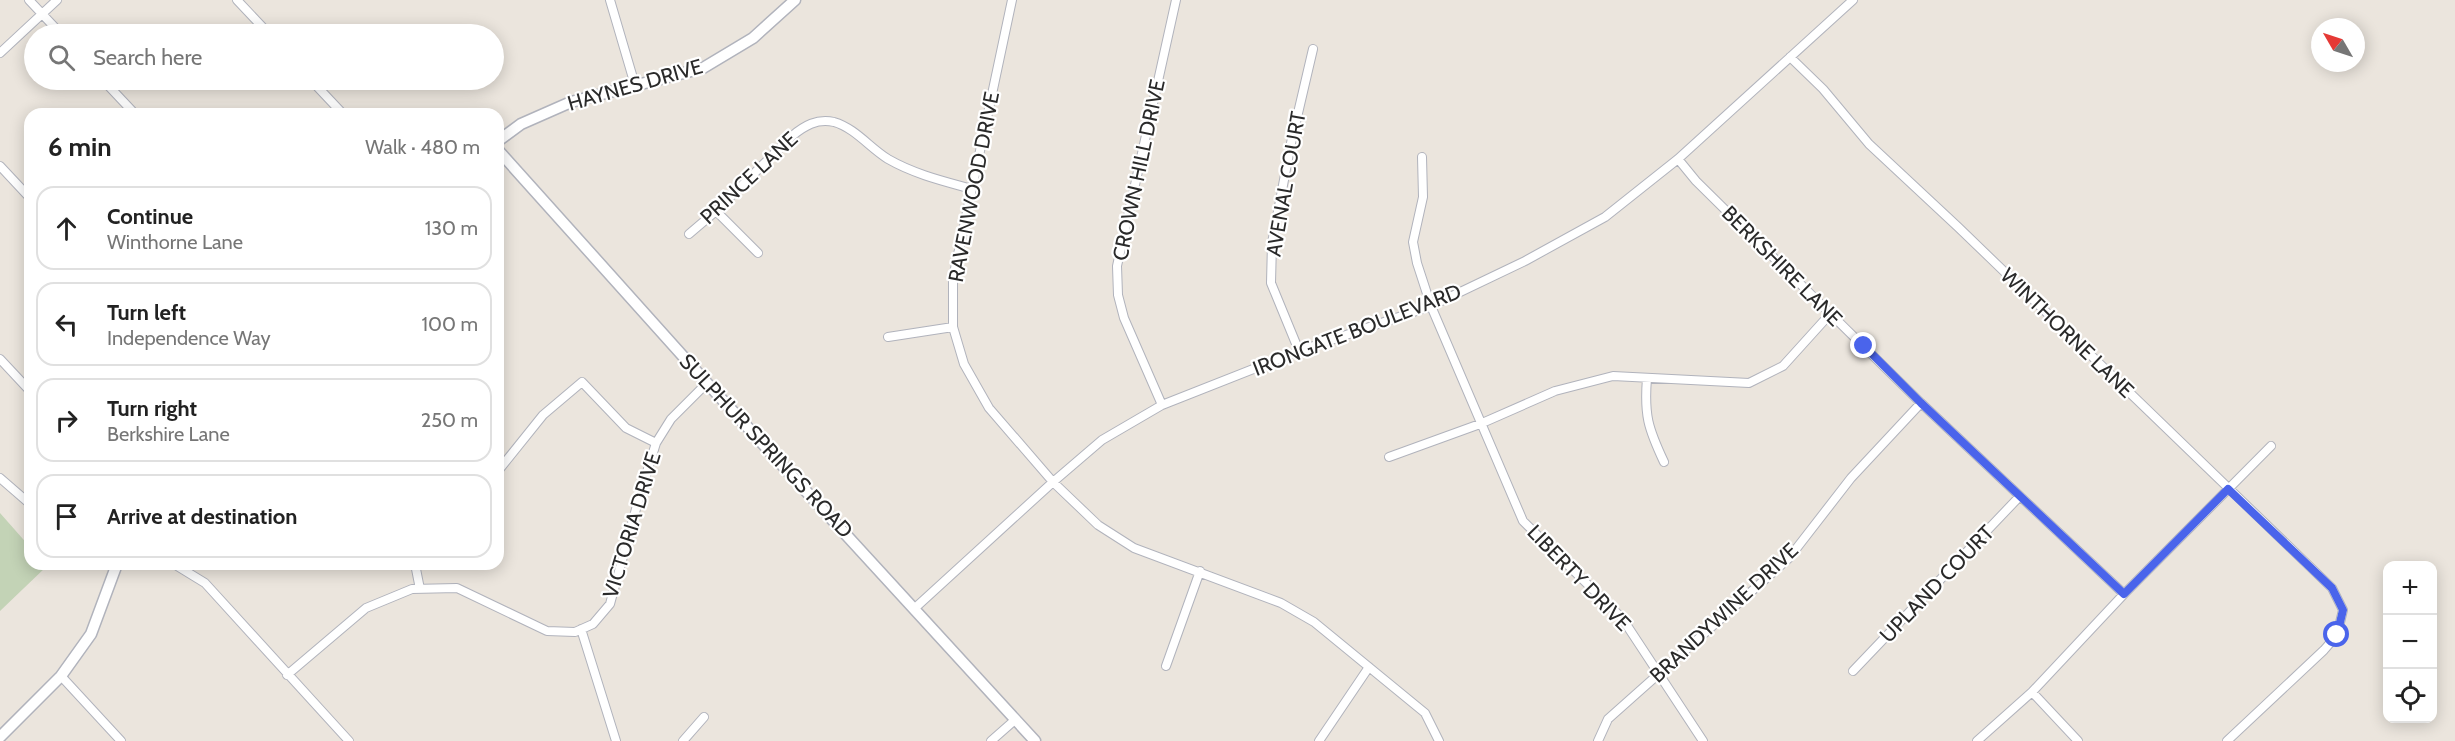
<!DOCTYPE html>
<meta charset="utf-8">
<style>
:root{--surface:#fff;--page:#f2f2f2;--text:#222;--muted:#767676;--line:#e0e0e0}
body{margin:0;font-family:Cabin,sans-serif;background:var(--page);color:var(--text)}
.controls{position:absolute;right:18px;bottom:18px;display:grid;overflow:hidden;border-radius:12px;box-shadow:0 3px 15px #0003}
.controls button{width:54px;height:54px;display:grid;place-items:center;padding:0;border:0;border-bottom:2px solid var(--line);background:var(--surface);color:var(--text);font:30px sans-serif}
.compass{position:absolute;left:2311px;top:18px;width:54px;height:54px;border-radius:50%;background:var(--surface);box-shadow:0 3px 15px #0003;rotate:309deg}
.stop{position:absolute;width:18px;height:18px;margin:-14px;border:4px solid #4a64eb;border-radius:50%;background:#fff}
.stop.end{background:#4a64eb;border-color:#fff;box-shadow:0 2px 6px #0008}
.list{margin:0;padding:0;list-style:none}
h2{display:flex;justify-content:space-between;align-items:center;height:78px;margin:0;padding:0 24px;font-size:26px}
h2 small{font-size:20px;font-weight:400;color:var(--muted)}
.list li{display:grid;grid-template-columns:39px 1fr auto;gap:18px;align-items:center;box-sizing:border-box;height:84px;margin:0 12px 12px;padding:0 12px;border:2px solid var(--line);border-radius:18px}
.list b{display:block;font-size:22px;white-space:nowrap}
.list p{margin:0;font-size:20px;white-space:nowrap;color:var(--muted)}
.list em{font-size:20px;font-style:normal;color:var(--muted)}
.icon{flex:none;width:33px;height:33px;fill:none;stroke:currentColor;stroke-width:2;stroke-linecap:round;stroke-linejoin:round}
.map{position:relative;flex:none;width:2455px;height:741px;overflow:hidden}
.search{position:absolute;background:var(--surface);box-shadow:0 3px 15px #0003;left:24px;top:24px;width:480px;height:66px;display:flex;align-items:center;gap:15px;box-sizing:border-box;padding:0 21px;border-radius:33px;color:var(--muted);font-size:22px}
.panel{position:absolute;background:var(--surface);box-shadow:0 3px 15px #0003;left:24px;top:108px;width:480px;height:462px;border-radius:18px}
.map>svg:first-child{display:block}
</style>
<div class="map">
<svg width="2455" height="741" viewBox="0 0 2455 741">
<rect width="100%" height="100%" fill="#ebe5dd"/>
<path fill="#c3d3b6" d="M0,513L30,547V564L47,566L0,611Z"/>
<g fill="none" stroke-linecap="round" stroke-linejoin="round">
<g stroke="#b1b3bc" stroke-width="10">
<path id="street" d="M29,0L61,34
M237,0L269,34
M610,0L635,85
M1012,0L953,278V327L964,364L989,408L1053,482L1098,525L1134,548L1281,603L1314,622L1425,713L1439,741
M0,53L57,0
M1790,57L1823,89L1869,144L1958,227L2332,588L2343,610L2337,635L2324,650L2227,741
M103,80L135,114
M311,80L343,114
M1422,157L1423,197L1413,242L1417,263L1431,306L1523,521L1622,618L1703,741
M1678,159L1696,181L1921,403L2124,594
M0,166L30,198
M716,211L758,253
M689,234L716,211L792,136C804,126 817,118 834,122C855,128 870,148 888,159C914,174 943,181 972,189
M888,337L953,327
M1299,351L1271,283L1272,243L1291,143L1313,49
M0,359L30,391
M1647,378C1644,415 1648,428 1664,462
M1162,405L1124,318L1118,295L1117,266L1176,0
M1389,457L1480,424L1555,391L1613,376L1749,383L1783,366L1830,314
M498,471L543,415L582,382L626,428L656,443
M0,478L30,504
M174,564L205,583L349,741
M415,564L420,589
M915,608L1053,482L1102,440L1162,405L1299,351L1431,306L1525,261L1605,217L1678,159L1853,0
M581,629L616,741
M1166,666L1200,571
M1853,671L2020,496
M287,675L366,608L412,589L457,588L547,631L575,632L593,624L610,604L639,498L656,443L671,419L707,383
M61,676L121,741
M2032,692L2078,741
M683,741L704,717
M991,741L1016,719
M1319,741L1369,667
M1598,741L1608,719L1789,558L1851,478L1921,403
M1977,741L2032,692L2124,594L2271,446"/>
</g>
<g stroke="#b1b3bc" stroke-width="13">
<path id="secondary" d="M498,141L521,124L571,102L703,68L753,38L795,0
M498,150L707,383L1035,741
M0,737L61,676L91,634L117,564"/>
</g>
<use href="#street" stroke="#fff" stroke-width="8"/>
<use href="#secondary" stroke="#fff" stroke-width="10"/>
</g>
<g fill="none" stroke-linecap="round" stroke-linejoin="round">
<path stroke="#4a64eb" stroke-width="8" d="M1864,346L1921,403L2124,594L2228,489L2332,588L2343,610L2337,635"/>
</g>
<g text-anchor="middle" stroke-width="4.5" stroke-linejoin="round" paint-order="stroke">
<g font-size="21" fill="#2a2a2a" stroke="#fff">
<text transform="translate(635 85) rotate(-16)" y="7">HAYNES DRIVE</text>
<text transform="translate(1139 170) rotate(-78)" y="7">CROWN HILL DRIVE</text>
<text transform="translate(749 178) rotate(-43)" y="7">PRINCE LANE</text>
<text transform="translate(1286 184) rotate(-80)" y="7">AVENAL COURT</text>
<text transform="translate(974 187) rotate(-79)" y="7">RAVENWOOD DRIVE</text>
<text transform="translate(1782 266) rotate(45)" y="7">BERKSHIRE LANE</text>
<text transform="translate(1357 330) rotate(-21)" y="7">IRONGATE BOULEVARD</text>
<text transform="translate(2067 333) rotate(44)" y="7">WINTHORNE LANE</text>
<text transform="translate(766 446) rotate(47)" y="7">SULPHUR SPRINGS ROAD</text>
<text transform="translate(632 525) rotate(-73)" y="7">VICTORIA DRIVE</text>
<text transform="translate(1579 578) rotate(46)" y="7">LIBERTY DRIVE</text>
<text transform="translate(1937 584) rotate(-46)" y="7">UPLAND COURT</text>
<text transform="translate(1724 613) rotate(-43)" y="7">BRANDYWINE DRIVE</text>
</g>
</g>
</svg>
<div class="controls">
<button>+</button>
<button>−</button>
<button><svg class="icon" aria-label="locate" viewBox="0 0 24 24"><circle cx="12" cy="12" r="6"/><path d="M12 2v4M12 18v4M2 12h4M18 12h4"/></svg></button>
</div>
<svg class="compass" viewBox="-18 -18 36 36"><path d="M0-13l5 13h-10z" fill="#e53935"/><path d="M0 13l5-13h-10z" fill="#767676"/></svg>
<div class="stop" style="left:2337px;top:635px"></div>
<div class="stop end" style="left:1864px;top:346px"></div>
<div class="search"><svg class="icon" aria-label="search" viewBox="0 0 24 24"><circle cx="10" cy="10" r="6"/><path d="M15 15l6 6"/></svg>Search here</div>
<section class="panel">
<h2>6 min<small>Walk · 480 m</small></h2>
<ul class="list">
<li><svg class="icon" aria-label="ahead" viewBox="0 0 24 24"><path d="M12 20V5M6 11l6-6 6 6"/></svg><div><b>Continue</b><p>Winthorne Lane</p></div><em>130 m</em></li>
<li><svg class="icon" aria-label="left" viewBox="0 0 24 24"><path d="M17 20v-9H6M10 6l-5 5 5 5"/></svg><div><b>Turn left</b><p>Independence Way</p></div><em>100 m</em></li>
<li><svg class="icon" aria-label="right" viewBox="0 0 24 24"><path d="M7 20v-9h11M14 6l5 5-5 5"/></svg><div><b>Turn right</b><p>Berkshire Lane</p></div><em>250 m</em></li>
<li><svg class="icon" aria-label="arrive" viewBox="0 0 24 24"><path d="M6 21V4h12l-3 4 3 4H6"/></svg><div><b>Arrive at destination</b></div></li>
</ul>
</section>
</div>
